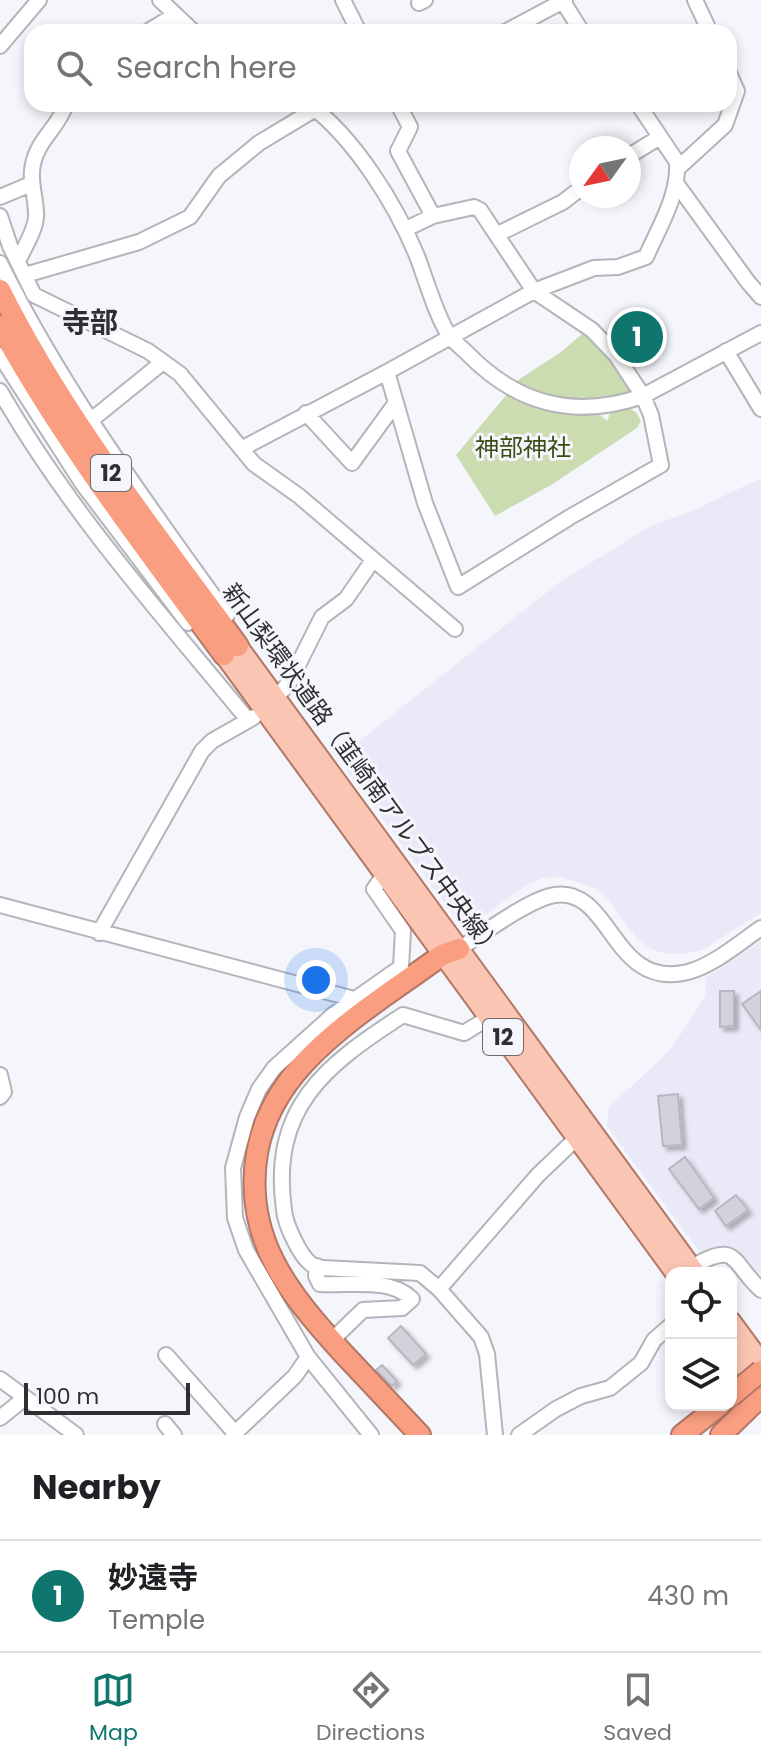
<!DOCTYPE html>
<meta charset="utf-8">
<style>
:root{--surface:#fff;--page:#f2f2f2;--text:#202124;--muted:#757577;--line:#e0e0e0;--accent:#0f766e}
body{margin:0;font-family:Poppins,"Noto Sans JP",sans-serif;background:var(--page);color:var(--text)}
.controls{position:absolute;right:24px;bottom:24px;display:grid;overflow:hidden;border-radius:16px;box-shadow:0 4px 12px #0003}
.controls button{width:72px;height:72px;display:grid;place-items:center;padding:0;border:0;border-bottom:2px solid var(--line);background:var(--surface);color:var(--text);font:40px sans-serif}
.compass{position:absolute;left:569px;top:136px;width:72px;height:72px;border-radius:50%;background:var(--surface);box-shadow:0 4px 12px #0003;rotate:237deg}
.scale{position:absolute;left:24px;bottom:20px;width:166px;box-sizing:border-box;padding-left:8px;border:4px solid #2f2f32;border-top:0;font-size:22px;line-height:28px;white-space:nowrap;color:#2f2f32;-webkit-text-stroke:6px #f5f5fc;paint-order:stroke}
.you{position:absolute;left:316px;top:980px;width:28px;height:28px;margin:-20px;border:6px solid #fff;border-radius:50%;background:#1a73e8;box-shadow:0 0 0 12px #1a73e833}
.badge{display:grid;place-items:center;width:52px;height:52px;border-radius:50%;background:var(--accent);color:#fff;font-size:26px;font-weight:700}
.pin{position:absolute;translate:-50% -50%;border:4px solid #fff;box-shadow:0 2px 8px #0006}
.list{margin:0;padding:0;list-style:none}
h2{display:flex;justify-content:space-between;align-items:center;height:104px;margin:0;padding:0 32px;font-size:34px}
h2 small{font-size:26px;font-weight:400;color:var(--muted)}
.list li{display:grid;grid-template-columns:52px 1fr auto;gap:24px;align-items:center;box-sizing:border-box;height:112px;padding:0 32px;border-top:2px solid var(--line)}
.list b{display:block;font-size:30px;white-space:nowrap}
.list p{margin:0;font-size:26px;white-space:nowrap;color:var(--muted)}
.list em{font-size:26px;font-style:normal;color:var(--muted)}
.icon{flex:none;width:44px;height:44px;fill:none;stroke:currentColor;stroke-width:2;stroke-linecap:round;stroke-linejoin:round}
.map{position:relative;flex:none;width:761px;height:1435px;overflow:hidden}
.search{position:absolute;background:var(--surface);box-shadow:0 4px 12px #0003;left:24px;right:24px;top:24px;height:88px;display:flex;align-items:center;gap:20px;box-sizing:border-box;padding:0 28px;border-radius:24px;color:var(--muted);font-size:30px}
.sheet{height:216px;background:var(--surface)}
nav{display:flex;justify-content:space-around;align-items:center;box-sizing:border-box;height:112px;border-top:2px solid var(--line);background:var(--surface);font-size:22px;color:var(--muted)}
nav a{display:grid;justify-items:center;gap:4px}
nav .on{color:var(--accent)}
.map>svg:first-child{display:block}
</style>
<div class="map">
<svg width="761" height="1435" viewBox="0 0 761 1435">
<defs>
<filter id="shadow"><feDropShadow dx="4" dy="4" stdDeviation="2" flood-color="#0004"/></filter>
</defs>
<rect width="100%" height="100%" fill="#f5f5fc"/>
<path fill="#eae9f8" d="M761,478V913L702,950L684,954H667L651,949L637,939L608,900L595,888L561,877L544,878L526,885L478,920L454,916L338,758L561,581L651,526L695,510Z
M761,941V1281L735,1251L716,1248L701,1254L607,1126L609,1107L662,1058L675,1043L705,996L706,978Z"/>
<path fill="#cbddb0" d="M589,328L643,396L626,407L636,412L641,421L637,428L551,485L495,516L456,455L508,393L582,414L598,413L607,421L613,406L577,407L512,384L561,352Z"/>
<path fill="#d2d3da" stroke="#b7b8bf" stroke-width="2" filter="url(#shadow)" d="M720,991H734V1026L720,1027Z
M761,991V1030L742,1004Z
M678,1094L682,1145L663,1146L658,1096Z
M685,1157L714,1198L699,1209L669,1169Z
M736,1195L748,1210L726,1226L715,1211Z
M401,1326L426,1354L413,1365L388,1338Z
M382,1365L397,1381L392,1386L376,1370Z"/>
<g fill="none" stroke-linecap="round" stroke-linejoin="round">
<g stroke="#b4b4bb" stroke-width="18">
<path id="minor" d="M160,0L194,32
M343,0L359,32
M562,0L582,32
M695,0L710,32
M419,3L425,0
M147,32L175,15
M505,32L565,0
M0,46L39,0
M309,104C355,139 395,203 417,256C425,277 437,318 449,335C453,341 461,347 466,352C516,404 574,420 643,396L761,333
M398,104L410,127L398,151L433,216
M629,156L660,137
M677,169L725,125L737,91L729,73
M676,183L748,282L761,297
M0,197L31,184
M0,216L10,246L34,295L148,351L180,374L254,464L299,496L455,629
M498,234L563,202L581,188
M18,261C24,248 37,228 36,214C36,197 29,181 33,164C38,139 59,127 66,104
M0,263C62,389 145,501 227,615
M25,275L139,242L190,217L219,176L259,143L322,105
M726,351L761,409
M0,355L82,483L188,623
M387,372L425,503L458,587L570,517L661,465L651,415L643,396L616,355L592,330L534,291L480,210L474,207L433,216L406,229
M0,391C68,510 161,614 248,720
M306,413L352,463L395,404
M90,421L163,362
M243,448L387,372L534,291L594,268L618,267L646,257C659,227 679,196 677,162L638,104
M280,693L289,683L322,617L346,599L373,560
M0,905L354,999
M99,933L202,751L212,741L254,717
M459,949C481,935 531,898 555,895C612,887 612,991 688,972C714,965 739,943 761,928
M488,1018L464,1033L403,1015C324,1066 270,1108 284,1210C285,1224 300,1256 311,1264C314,1267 319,1267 323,1268L420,1273L439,1289L481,1337L487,1354L495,1435
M0,1075L4,1092L0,1097
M317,1266L316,1276L320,1284C349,1286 390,1277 412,1299L402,1308L363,1310L332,1340
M692,1267C738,1240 731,1262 761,1290
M439,1289L538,1175L583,1132
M166,1355L235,1433
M0,1379L76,1435
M0,1418L25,1398
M165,1424L174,1435
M233,1435L295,1376L308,1357
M371,1435L308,1357L246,1250L235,1218L233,1168L247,1117L259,1089L274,1068L334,1014L401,967L403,931L374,889L384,875
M519,1435L556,1409L581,1396L610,1388L641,1363L654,1340L671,1325"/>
</g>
<g stroke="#b27765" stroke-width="22">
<path id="major" d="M238,646L696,1273
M224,655L675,1273
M731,1321L761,1362
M731,1349L759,1388"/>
</g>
<g stroke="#b27765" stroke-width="24">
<path id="highway" d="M0,290C64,418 154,531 238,646
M0,326C64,443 146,548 224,655
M420,1435C394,1407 367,1379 341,1351C288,1292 243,1238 257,1153C263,1119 280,1089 304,1063C343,1021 396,989 442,955L459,949
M682,1435L720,1405
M721,1435L761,1396"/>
</g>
<use href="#minor" stroke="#fff" stroke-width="14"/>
<use href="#major" stroke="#fbc5b3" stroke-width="18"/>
<use href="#highway" stroke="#f99e81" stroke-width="20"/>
<g stroke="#b27765" stroke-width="24" stroke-linecap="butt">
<path id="highway-bridge" d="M731,1396L761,1371"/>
</g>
<use href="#highway-bridge" stroke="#f99e81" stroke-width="20"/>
</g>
<g text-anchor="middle" stroke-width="6" stroke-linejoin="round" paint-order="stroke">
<g fill="#f5f5fc" stroke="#6a6a6f" stroke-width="2">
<rect x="91" y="455" width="40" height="36" rx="6"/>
<rect x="483" y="1019" width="40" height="36" rx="6"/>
</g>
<g font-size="22" font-weight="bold" fill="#2f2f32">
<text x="111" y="481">12</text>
<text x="503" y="1045">12</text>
</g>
<g font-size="24" fill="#3a4d13" stroke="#f5f5fc">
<text x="523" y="456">神部神社</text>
</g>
<g font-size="24" fill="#2f2f32" stroke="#f5f5fc">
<text transform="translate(362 771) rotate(54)" y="8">新山梨環状道路（韮崎南アルプス中央線）</text>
</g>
<g font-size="28" font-weight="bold" fill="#2f2f32" stroke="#f5f5fc">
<text x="90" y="332">寺部</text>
</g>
</g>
</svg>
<div class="controls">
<button><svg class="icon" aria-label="locate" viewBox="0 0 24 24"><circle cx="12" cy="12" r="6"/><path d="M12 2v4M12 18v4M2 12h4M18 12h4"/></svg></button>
<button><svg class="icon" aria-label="layers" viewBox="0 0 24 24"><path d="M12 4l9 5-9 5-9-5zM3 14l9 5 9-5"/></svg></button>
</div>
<svg class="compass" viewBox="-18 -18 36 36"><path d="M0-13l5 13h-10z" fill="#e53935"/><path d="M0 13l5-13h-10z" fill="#757577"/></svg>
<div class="scale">100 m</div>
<div class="you"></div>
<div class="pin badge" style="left:637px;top:337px">1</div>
<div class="search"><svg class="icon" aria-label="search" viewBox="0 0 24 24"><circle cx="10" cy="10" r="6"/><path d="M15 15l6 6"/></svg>Search here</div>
</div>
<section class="sheet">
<h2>Nearby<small></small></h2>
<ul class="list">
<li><span class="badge">1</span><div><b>妙遠寺</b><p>Temple</p></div><em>430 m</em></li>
</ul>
</section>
<nav>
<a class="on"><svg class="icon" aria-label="map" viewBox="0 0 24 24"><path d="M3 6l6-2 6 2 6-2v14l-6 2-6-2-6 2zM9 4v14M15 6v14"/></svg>Map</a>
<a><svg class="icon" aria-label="directions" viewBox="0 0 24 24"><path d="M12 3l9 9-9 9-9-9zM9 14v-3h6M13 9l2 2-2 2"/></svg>Directions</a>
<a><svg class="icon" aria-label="saved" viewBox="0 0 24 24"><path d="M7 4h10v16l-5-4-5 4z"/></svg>Saved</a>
</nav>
